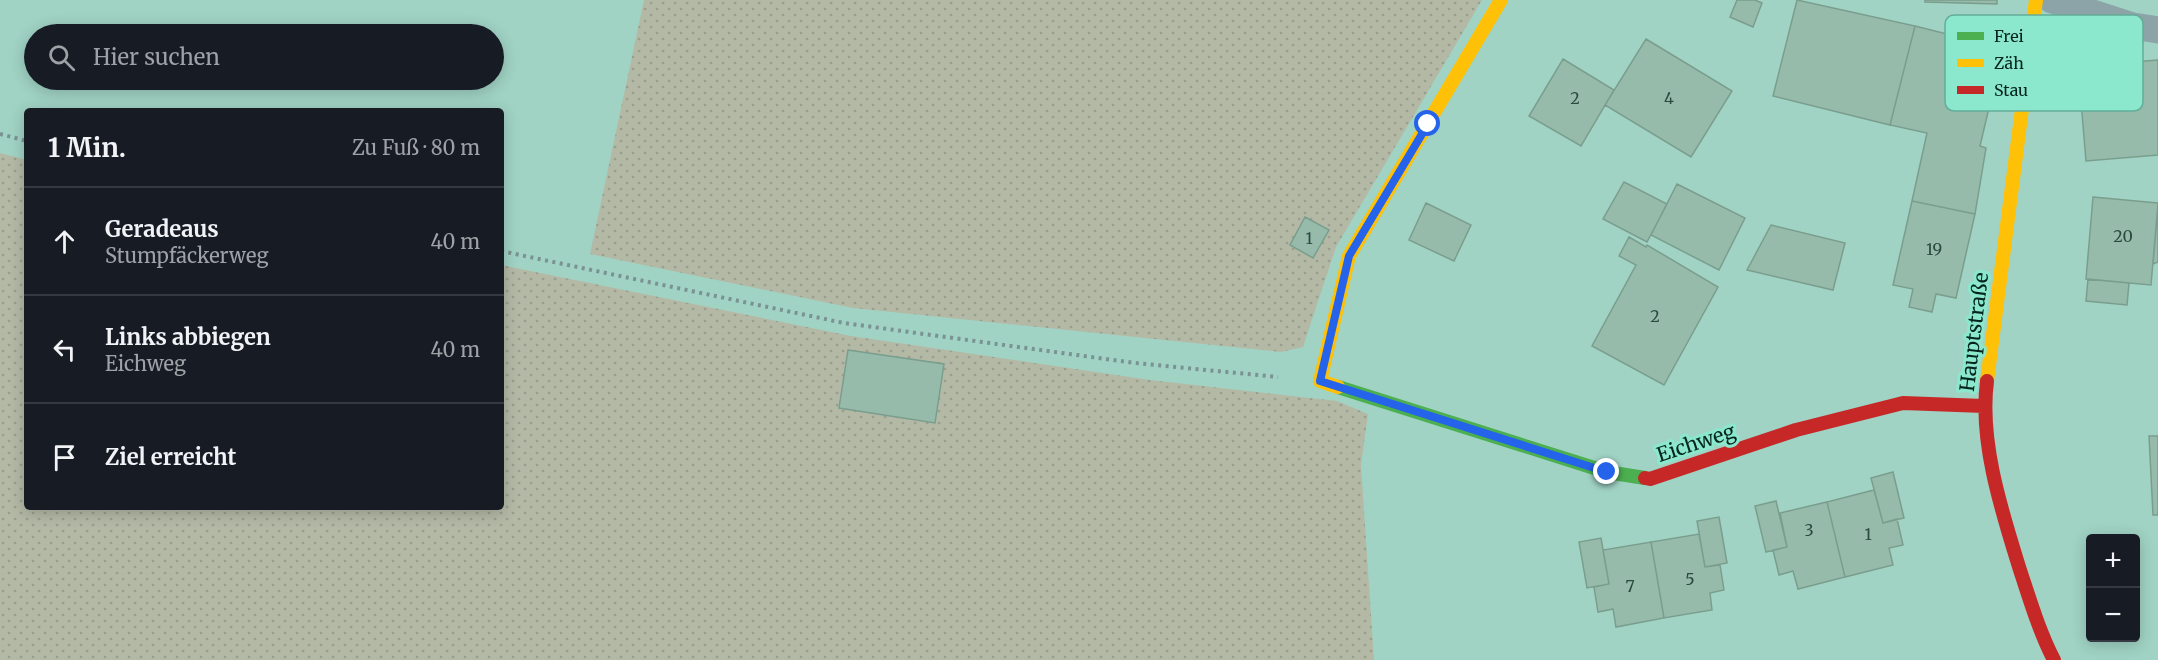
<!DOCTYPE html>
<html lang="de">
<meta charset="utf-8">
<style>
:root{--surface:#171b24;--page:#242831;--text:#f1f3f6;--muted:#9ea1a6;--line:#363941}
body{margin:0;font-family:Merriweather,serif;background:var(--page);color:var(--text)}
.controls{position:absolute;right:18px;bottom:18px;display:grid;overflow:hidden;border-radius:6px;box-shadow:0 3px 15px #0003}
.controls button{width:54px;height:54px;display:grid;place-items:center;padding:0;border:0;border-bottom:2px solid var(--line);background:var(--surface);color:var(--text);font:30px sans-serif}
.stop{position:absolute;width:18px;height:18px;margin:-14px;border:4px solid #2563eb;border-radius:50%;background:#fff}
.stop.end{background:#2563eb;border-color:#fff;box-shadow:0 2px 6px #0008}
.list{margin:0;padding:0;list-style:none}
h2{display:flex;justify-content:space-between;align-items:center;height:78px;margin:0;padding:0 24px;font-size:26px}
h2 small{font-size:20px;font-weight:400;color:var(--muted)}
.list li{display:grid;grid-template-columns:39px 1fr auto;gap:18px;align-items:center;box-sizing:border-box;height:108px;padding:0 24px;border-top:2px solid var(--line)}
.list b{display:block;font-size:22px;white-space:nowrap}
.list p{margin:0;font-size:20px;white-space:nowrap;color:var(--muted)}
.list em{font-size:20px;font-style:normal;color:var(--muted)}
.icon{flex:none;width:33px;height:33px;fill:none;stroke:currentColor;stroke-width:2;stroke-linecap:round;stroke-linejoin:round}
.map{position:relative;flex:none;width:2158px;height:660px;overflow:hidden}
.search{position:absolute;background:var(--surface);box-shadow:0 3px 15px #0003;left:24px;top:24px;width:480px;height:66px;display:flex;align-items:center;gap:15px;box-sizing:border-box;padding:0 21px;border-radius:33px;color:var(--muted);font-size:22px}
.panel{position:absolute;background:var(--surface);box-shadow:0 3px 15px #0003;left:24px;top:108px;width:480px;height:402px;border-radius:6px}
.map>svg:first-child{display:block}
</style>
<div class="map">
<svg width="2158" height="660" viewBox="0 0 2158 660">
<defs>
<pattern id="grass-dots" width="8" height="8" patternUnits="userSpaceOnUse" patternTransform="scale(1.5)"><rect width="8" height="8" fill="#b4b9a6"/><path d="M2 2h.1M6 6h.1" fill="none" stroke="#999f8e" stroke-width="1.8" stroke-linecap="round"/></pattern>
</defs>
<rect width="100%" height="100%" fill="#a0d3c4"/>
<path fill="url(#grass-dots)" d="M644,0H1482L1336,247L1303,347L1281,352L853,308L590,254Z
M0,153L27,160V507H501V265L851,336L1150,380L1337,401L1368,414L1361,465L1374,660H0Z"/>
<path fill="#97bbab" stroke="#7a9e8e" stroke-width="1.5" d="M1737,0H1755L1762,3L1753,27L1730,17Z
M1797,0L1915,26L1890,125L1773,96Z
M1925,0H1997V4L1925,2Z
M1915,26L2003,48L1980,146L1986,148L1975,214L1912,201L1927,133L1890,125Z
M1646,39L1732,91L1691,157L1605,105Z
M1563,59L1614,90L1581,146L1529,116Z
M2158,60V155L2086,161L2078,66Z
M1624,182L1667,204L1647,242L1603,219Z
M1677,184L1745,218L1719,270L1651,235Z
M2093,197L2158,203L2151,285L2086,279Z
M1912,201L1975,214L1956,298L1936,294L1932,312L1909,307L1913,289L1893,285Z
M1426,203L1471,225L1454,261L1409,240Z
M2158,208V262L2153,264Z
M1305,217L1329,230L1313,258L1290,245Z
M1771,225L1845,243L1833,290L1747,270Z
M1629,237L1646,247L1647,245L1718,287L1664,385L1592,346L1636,265L1619,256Z
M2088,279L2129,283L2127,305L2086,301Z
M848,350L944,364L935,423L839,408Z
M2149,436H2158V515H2153Z
M1893,472L1904,518L1883,523L1871,478Z
M1874,490L1883,523L1897,519L1903,545L1889,548L1893,565L1845,577L1827,502Z
M1776,501L1787,547L1766,552L1755,506Z
M1827,502L1845,577L1798,589L1793,571L1779,575L1773,550L1787,547L1780,513Z
M1719,517L1727,563L1705,567L1697,521Z
M1699,534L1705,567L1720,565L1724,590L1710,593L1712,610L1664,618L1651,542Z
M1601,538L1609,584L1587,588L1579,542Z
M1651,542L1664,618L1616,627L1613,609L1598,612L1594,587L1609,584L1603,550Z"/>
<g fill="none" stroke-linecap="round" stroke-linejoin="round">
<path stroke="#7a9292" stroke-width="4" stroke-dasharray="3 4.5" stroke-linecap="butt" d="M0,134L27,141
M501,251L844,323L1135,363L1278,377"/>
<path stroke="#8ca3a7" stroke-width="27" d="M2052,0L2133,26L2158,30"/>
<path stroke="#4caf50" stroke-width="14" d="M1338,387L1607,472L1645,478"/>
<path stroke="#ffc107" stroke-width="14" d="M1987,381L2036,0
M1338,387L1320,381L1349,256L1501,0"/>
<path stroke="#c62828" stroke-width="14" d="M1987,381C1979,442 2002,512 2020,570C2030,600 2039,631 2054,660
M1645,478L1650,479L1796,430L1903,403L1984,406"/>
</g>
<g fill="none" stroke-linecap="round" stroke-linejoin="round">
<path stroke="#2563eb" stroke-width="8" d="M1428,124L1349,256L1320,381L1607,472"/>
</g>
<g text-anchor="middle" stroke-width="6" stroke-linejoin="round" paint-order="stroke">
<g font-size="16" fill="#2a4a40">
<text x="1575" y="104">2</text>
<text x="1669" y="104">4</text>
<text x="2123" y="242">20</text>
<text x="1309" y="244">1</text>
<text x="1934" y="255">19</text>
<text x="1655" y="322">2</text>
<text x="1809" y="536">3</text>
<text x="1868" y="540">1</text>
<text x="1690" y="585">5</text>
<text x="1630" y="592">7</text>
</g>
<g font-size="20" fill="#05241c" stroke="#8be8cd">
<text transform="translate(1974 332) rotate(-83)" y="7">Hauptstraße</text>
<text transform="translate(1696 443) rotate(-18)" y="7">Eichweg</text>
</g>
</g>
<rect x="1945" y="15" width="198" height="96" rx="9" fill="#8be8cd" stroke="#63ad98" stroke-width="1.5"/>
<rect x="1957" y="32" width="27" height="8" fill="#4caf50"/>
<rect x="1957" y="59" width="27" height="8" fill="#ffc107"/>
<rect x="1957" y="86" width="27" height="8" fill="#c62828"/>
<g font-size="16" fill="#05241c">
<text x="1994" y="42">Frei</text>
<text x="1994" y="69">Zäh</text>
<text x="1994" y="96">Stau</text>
</g>
</svg>
<div class="controls">
<button>+</button>
<button>−</button>
</div>
<div class="stop" style="left:1428px;top:124px"></div>
<div class="stop end" style="left:1607px;top:472px"></div>
<div class="search"><svg class="icon" aria-label="search" viewBox="0 0 24 24"><circle cx="10" cy="10" r="6"/><path d="M15 15l6 6"/></svg>Hier suchen</div>
<section class="panel">
<h2>1 Min.<small>Zu Fuß · 80 m</small></h2>
<ul class="list">
<li><svg class="icon" aria-label="ahead" viewBox="0 0 24 24"><path d="M12 20V5M6 11l6-6 6 6"/></svg><div><b>Geradeaus</b><p>Stumpfäckerweg</p></div><em>40 m</em></li>
<li><svg class="icon" aria-label="left" viewBox="0 0 24 24"><path d="M17 20v-9H6M10 6l-5 5 5 5"/></svg><div><b>Links abbiegen</b><p>Eichweg</p></div><em>40 m</em></li>
<li><svg class="icon" aria-label="arrive" viewBox="0 0 24 24"><path d="M6 21V4h12l-3 4 3 4H6"/></svg><div><b>Ziel erreicht</b></div></li>
</ul>
</section>
</div>
